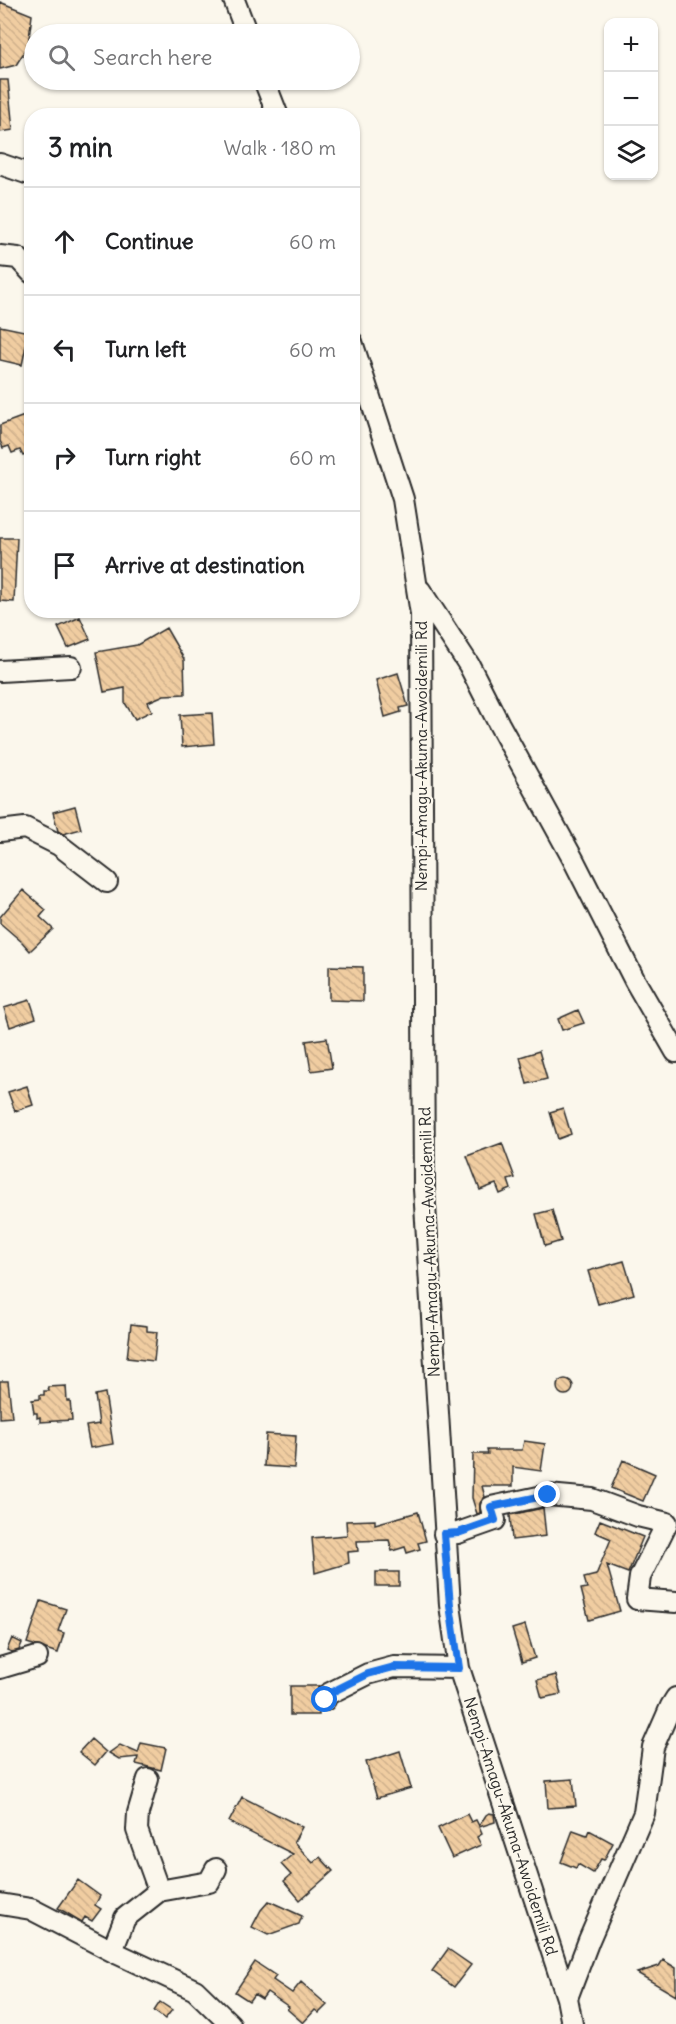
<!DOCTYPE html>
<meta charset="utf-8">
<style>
:root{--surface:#fff;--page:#f6f6f6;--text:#202124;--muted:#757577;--line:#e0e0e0}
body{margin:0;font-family:Delius,sans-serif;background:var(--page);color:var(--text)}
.controls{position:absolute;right:18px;top:18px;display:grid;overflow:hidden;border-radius:12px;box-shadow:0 2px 4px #0004}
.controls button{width:54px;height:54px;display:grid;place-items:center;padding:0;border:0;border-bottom:2px solid var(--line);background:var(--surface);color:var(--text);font:30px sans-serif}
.stop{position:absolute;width:18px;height:18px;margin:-14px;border:4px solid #1a73e8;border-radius:50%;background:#fff}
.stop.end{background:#1a73e8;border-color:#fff;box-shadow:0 2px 6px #0008}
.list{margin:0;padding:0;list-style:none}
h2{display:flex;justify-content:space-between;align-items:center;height:78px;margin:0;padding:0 24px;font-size:26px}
h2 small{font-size:20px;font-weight:400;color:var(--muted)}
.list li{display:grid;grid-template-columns:39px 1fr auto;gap:18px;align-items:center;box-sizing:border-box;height:108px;padding:0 24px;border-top:2px solid var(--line)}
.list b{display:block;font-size:22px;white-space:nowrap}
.list em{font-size:20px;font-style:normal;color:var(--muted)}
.icon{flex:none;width:33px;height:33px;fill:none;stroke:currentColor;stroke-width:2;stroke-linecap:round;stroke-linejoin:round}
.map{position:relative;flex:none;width:676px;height:2024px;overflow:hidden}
.search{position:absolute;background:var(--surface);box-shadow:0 2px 4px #0004;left:24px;top:24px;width:336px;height:66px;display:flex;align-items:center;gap:15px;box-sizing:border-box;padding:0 21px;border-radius:33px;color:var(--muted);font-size:22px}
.panel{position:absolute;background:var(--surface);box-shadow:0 2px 4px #0004;left:24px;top:108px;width:336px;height:510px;border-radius:24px}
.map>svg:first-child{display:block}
</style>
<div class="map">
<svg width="676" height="2024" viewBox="0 0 676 2024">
<defs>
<pattern id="building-back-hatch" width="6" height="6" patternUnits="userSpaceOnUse" patternTransform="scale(1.5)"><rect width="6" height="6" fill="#f0cda1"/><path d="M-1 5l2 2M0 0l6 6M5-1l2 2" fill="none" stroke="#ceb08b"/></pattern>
</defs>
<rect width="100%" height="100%" fill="#fbf7ec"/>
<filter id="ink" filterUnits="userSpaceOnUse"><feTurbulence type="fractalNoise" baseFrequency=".0167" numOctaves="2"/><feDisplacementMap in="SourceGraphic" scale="12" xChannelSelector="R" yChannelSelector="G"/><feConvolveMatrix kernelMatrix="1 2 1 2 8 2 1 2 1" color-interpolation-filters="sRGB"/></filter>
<g filter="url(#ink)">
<path fill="url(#building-back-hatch)" stroke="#2b2b2b" stroke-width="1.5" d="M0,2L32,15L28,46L16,65L0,69Z
M0,80H8L13,130L0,132Z
M0,326L29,332L22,365L0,360Z
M27,415L32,427V452L23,456L20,450L12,453L9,446L3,448L0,441V425Z
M0,538H17L14,602L0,601Z
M80,617L90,639L68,648L58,627Z
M166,628L184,659L185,694L164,695L148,702L152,711L135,719L125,703V688L104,692L96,652L137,645Z
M398,673L408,706L400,708L401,712L385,717L376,680Z
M212,713L214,744L182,747L180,715Z
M75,806L81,829L63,834L58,831L53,812Z
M23,890L46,910L40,917L53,929L30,951L22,942L0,923V917Z
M329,966L363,967V1001L329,1000Z
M30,1000L36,1018L10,1027L4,1008Z
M578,1010L584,1023L562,1030L558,1019Z
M327,1038L332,1068L311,1071L306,1041Z
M539,1051L547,1079L527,1084L520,1057Z
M27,1086L33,1105L15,1111L8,1092Z
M563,1108L571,1134L558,1139L550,1112Z
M502,1143L515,1178L508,1180L511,1189L500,1194L496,1184L480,1190L467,1156Z
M552,1210L561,1241L545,1246L536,1214Z
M624,1261L634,1294L598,1304L588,1271Z
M131,1324L147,1326V1331L157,1332L154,1361L127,1358Z
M557 1387a8 8 0 1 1 16 0a8 8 0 1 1-16 0Z
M0,1381H8L12,1417L0,1418Z
M66,1386L67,1401H70L72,1420L40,1422V1417L37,1418V1413H34L32,1400L40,1399V1395H44V1391H49L48,1387Z
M105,1393L113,1444L90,1448L86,1426L99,1424L95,1395Z
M266,1434L296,1436L294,1468L264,1466Z
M524,1441L545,1444L541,1471L513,1467V1486H482L485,1497L480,1503V1513L477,1514L472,1498L473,1454H488L487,1450H522Z
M623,1460L655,1474L643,1501L611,1488Z
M543,1508L546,1536L512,1540L510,1515Z
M418,1512L426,1541L418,1543L420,1549L407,1553L405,1547L392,1551L389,1540L357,1541L358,1551L348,1552L349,1563L315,1573L312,1538L347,1535L346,1521L375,1520V1524Z
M600,1520L643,1537L628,1573L607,1565L620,1611L589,1620L581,1589L587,1588L584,1578L596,1575L611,1539L595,1532Z
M376,1572H399V1586H376Z
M41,1601L66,1609L58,1631L64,1633L58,1653L27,1643Z
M525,1625L535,1658L522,1662L512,1629Z
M12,1638L22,1643L19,1650L12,1652L7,1650Z
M556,1675L561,1694L542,1698L537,1680Z
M290,1686H319L313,1700L315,1706L319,1710V1715H290Z
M91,1739L106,1752L95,1765L79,1752Z
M141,1743L166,1748L161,1770L136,1764L138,1757L119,1759L109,1753L120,1745L138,1753Z
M400,1751L411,1788L377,1798L366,1762Z
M573,1779L576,1806L548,1808L546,1781Z
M242,1797L302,1827L294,1842L313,1863L320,1857L333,1871L300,1900L284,1881L291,1875L281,1864L293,1854L229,1822Z
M489,1813L494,1814L495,1822L479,1827L482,1834L477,1837L481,1845L452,1858L438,1828L467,1814L471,1822L476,1820L479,1826L486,1815Z
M573,1830L587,1835L589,1830L613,1843L604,1860L601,1859L593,1873L578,1864L576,1868L561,1862Z
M78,1880L100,1896L95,1905L101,1909L92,1921L85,1917L82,1922L58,1908Z
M269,1901L302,1916L299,1924L268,1935L252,1927L261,1910Z
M448,1949L471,1965L454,1987L432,1971Z
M663,1960L676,1968V1996L637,1973L659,1966Z
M255,1962L276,1976L273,1980L292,1993L301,1982L327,2005L319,2013L315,2010L303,2023L287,2009L289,2007L267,1992L262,1999L254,1994L249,2001L235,1992Z
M160,2002L172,2010L165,2019L154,2011Z"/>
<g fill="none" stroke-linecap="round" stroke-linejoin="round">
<g stroke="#2b2b2b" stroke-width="24">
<path id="minor" d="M234,0L247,34
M264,80L278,116
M0,164L32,175
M0,256L18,258L32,273
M352,342L403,499L421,614L424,1189L450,1605L459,1668L567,1998L572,2024
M420,590L469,665L499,724L573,859L635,981L676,1052
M0,671L71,667
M0,831L25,828L59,845L107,882
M444,1534L458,1533L495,1520L491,1507L548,1495L592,1499L638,1516L667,1523L640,1577L637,1599L676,1602
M0,1668L37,1657
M325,1700L328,1694L368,1674L394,1667L459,1668
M148,1779L138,1813L137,1830L159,1891
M0,1904L31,1909L118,1954L195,1990L230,2024
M112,1951L125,1918L159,1891L209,1882L216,1869
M567,1998L589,1940L644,1813L653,1747L671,1706L676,1698"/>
</g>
<use href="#minor" stroke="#fbf7ec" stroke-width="20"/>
</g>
</g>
<g fill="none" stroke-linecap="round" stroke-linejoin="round" filter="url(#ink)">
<path stroke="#1a73e8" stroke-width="8" d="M325,1700L328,1694L368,1674L394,1667L459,1668L450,1605L444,1534L458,1533L495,1520L491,1507L548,1495"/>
</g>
<g text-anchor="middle" stroke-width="4.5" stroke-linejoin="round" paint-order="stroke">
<g font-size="16" fill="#2b2b2b" stroke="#fbf7ec">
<text transform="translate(421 756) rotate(-90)" y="6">Nempi-Amagu-Akuma-Awoidemili Rd</text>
<text transform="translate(429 1242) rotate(-92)" y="6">Nempi-Amagu-Akuma-Awoidemili Rd</text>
<text transform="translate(511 1826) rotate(72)" y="6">Nempi-Amagu-Akuma-Awoidemili Rd</text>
</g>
</g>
</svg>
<div class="controls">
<button>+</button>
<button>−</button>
<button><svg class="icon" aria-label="layers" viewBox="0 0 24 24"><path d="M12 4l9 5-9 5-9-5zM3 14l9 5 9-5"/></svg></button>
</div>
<div class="stop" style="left:325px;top:1700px"></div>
<div class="stop end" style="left:548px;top:1495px"></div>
<div class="search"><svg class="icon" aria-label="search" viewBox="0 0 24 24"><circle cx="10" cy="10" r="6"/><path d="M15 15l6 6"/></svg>Search here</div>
<section class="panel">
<h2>3 min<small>Walk · 180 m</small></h2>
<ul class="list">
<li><svg class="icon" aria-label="ahead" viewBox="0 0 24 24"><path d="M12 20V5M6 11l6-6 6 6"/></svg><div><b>Continue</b></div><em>60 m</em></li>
<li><svg class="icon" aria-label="left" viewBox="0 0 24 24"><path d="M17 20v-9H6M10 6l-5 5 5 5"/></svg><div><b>Turn left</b></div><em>60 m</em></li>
<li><svg class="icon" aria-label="right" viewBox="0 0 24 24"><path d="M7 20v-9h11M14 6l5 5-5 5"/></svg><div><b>Turn right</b></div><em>60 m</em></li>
<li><svg class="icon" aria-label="arrive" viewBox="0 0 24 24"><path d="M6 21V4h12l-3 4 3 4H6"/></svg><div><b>Arrive at destination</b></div></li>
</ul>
</section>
</div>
